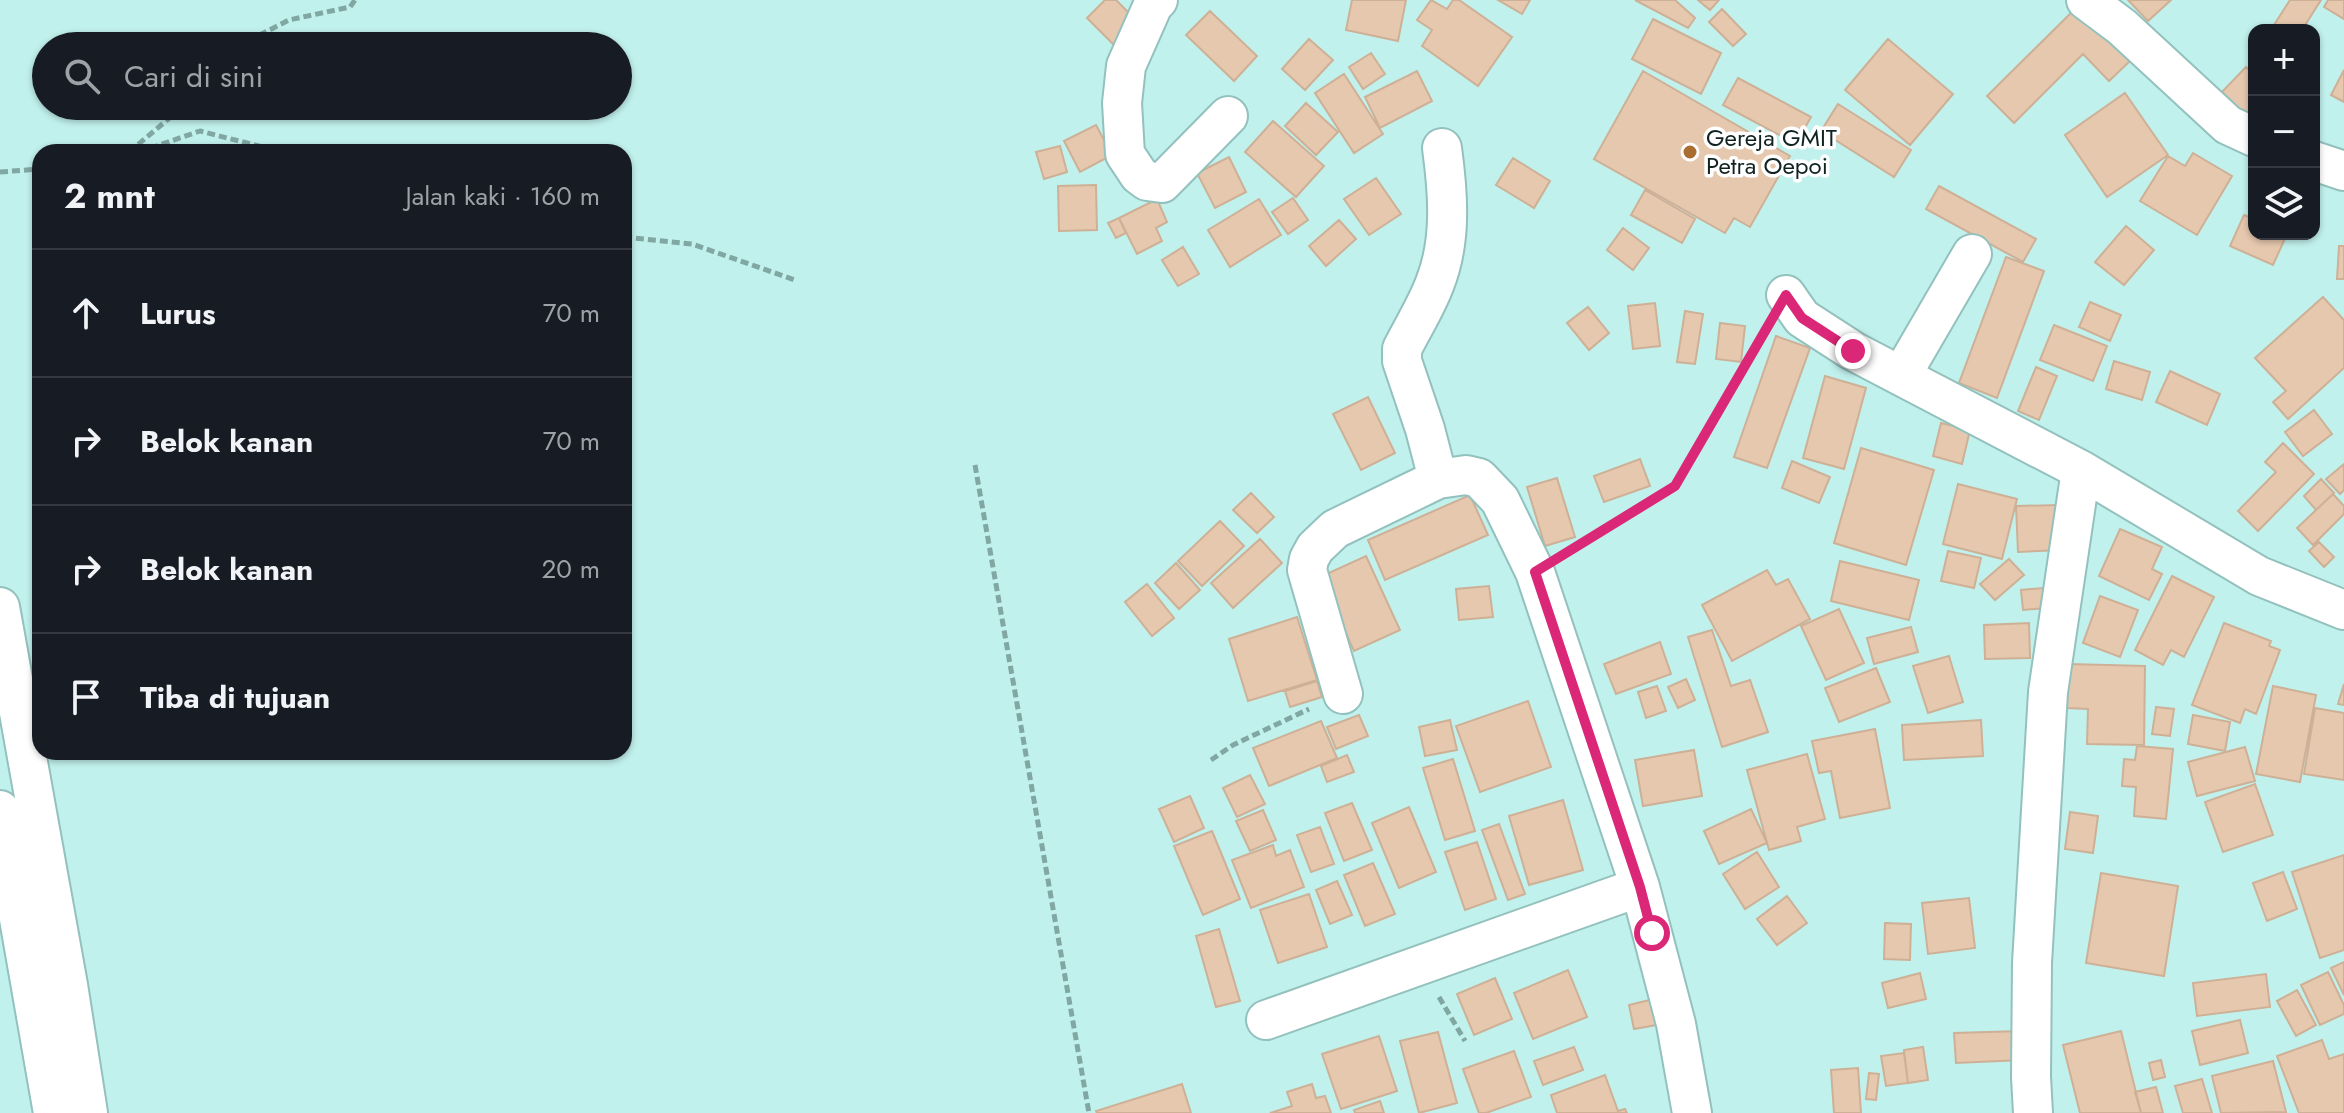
<!DOCTYPE html>
<html lang="id">
<meta charset="utf-8">
<style>
:root{--surface:#171b24;--page:#20242c;--text:#f1f3f6;--muted:#9ea1a6;--line:#363941}
body{margin:0;font-family:Jost,sans-serif;background:var(--page);color:var(--text)}
.controls{position:absolute;right:24px;top:24px;display:grid;overflow:hidden;border-radius:16px;box-shadow:0 2px 6px #0004}
.controls button{width:72px;height:72px;display:grid;place-items:center;padding:0;border:0;border-bottom:2px solid var(--line);background:var(--surface);color:var(--text);font:40px sans-serif}
.stop{position:absolute;width:24px;height:24px;margin:-18px;border:6px solid #db2777;border-radius:50%;background:#fff}
.stop.end{background:#db2777;border-color:#fff;box-shadow:0 2px 8px #0008}
.list{margin:0;padding:0;list-style:none}
h2{display:flex;justify-content:space-between;align-items:center;height:104px;margin:0;padding:0 32px;font-size:34px}
h2 small{font-size:26px;font-weight:400;color:var(--muted)}
.list li{display:grid;grid-template-columns:52px 1fr auto;gap:24px;align-items:center;box-sizing:border-box;height:128px;padding:0 32px;border-top:2px solid var(--line)}
.list b{display:block;font-size:30px;white-space:nowrap}
.list em{font-size:26px;font-style:normal;color:var(--muted)}
.icon{flex:none;width:44px;height:44px;fill:none;stroke:currentColor;stroke-width:2;stroke-linecap:round;stroke-linejoin:round}
.map{position:relative;flex:none;width:2344px;height:1113px;overflow:hidden}
.search{position:absolute;background:var(--surface);box-shadow:0 2px 6px #0004;left:32px;top:32px;width:600px;height:88px;display:flex;align-items:center;gap:20px;box-sizing:border-box;padding:0 28px;border-radius:44px;color:var(--muted);font-size:30px}
.panel{position:absolute;background:var(--surface);box-shadow:0 2px 6px #0004;left:32px;top:144px;width:600px;height:616px;border-radius:24px}
.map>svg:first-child{display:block}
</style>
<div class="map">
<svg width="2344" height="1113" viewBox="0 0 2344 1113">
<rect width="100%" height="100%" fill="#c1f1ed"/>
<path fill="#e5c8ae" stroke="#cdb096" stroke-width="2" d="M1105,0H1116L1137,21L1114,45L1087,18Z
M1352,0H1406L1398,41L1346,30Z
M1431,0L1447,9L1453,0H1459L1512,37L1478,86L1422,46L1432,30L1417,20Z
M1498,0H1530L1522,14Z
M1635,0H1675L1695,18L1688,28Z
M1698,0H1719L1710,10Z
M2128,0H2171L2148,21Z
M2290,0H2321L2302,30H2276L2272,28Z
M2328,0H2344V19L2324,7Z
M2077,7L2130,61L2109,81L2083,54L2014,123L1987,96Z
M1722,9L1746,34L1733,46L1709,22Z
M1210,11L1257,56L1234,81L1186,35Z
M1653,19L1721,53L1701,94L1632,59Z
M1309,39L1333,60L1305,90L1282,69Z
M1888,39L1953,94L1910,145L1845,90Z
M1371,53L1385,74L1363,89L1349,67Z
M2246,67L2254,74V123L2222,92Z
M2344,70V102L2331,95Z
M1417,71L1432,101L1380,128L1365,97Z
M1643,71L1790,156L1750,227L1734,218L1725,233L1594,159Z
M1344,74L1383,134L1354,153L1315,93Z
M1738,78L1811,117L1796,144L1723,105Z
M2125,93L2168,155L2107,197L2065,135Z
M1306,103L1338,132L1316,155L1285,126Z
M1838,104L1911,150L1894,177L1821,131Z
M1273,121L1324,166L1296,197L1245,152Z
M1096,125L1112,155L1080,172L1064,141Z
M1060,146L1067,172L1044,179L1036,152Z
M2193,153L2232,176L2197,235L2140,201L2168,156L2185,166Z
M1229,157L1246,192L1215,208L1197,173Z
M1513,158L1550,181L1534,208L1496,185Z
M1376,178L1401,214L1369,235L1344,199Z
M1096,185L1097,230L1059,231L1058,186Z
M1939,186L2036,239L2023,262L1926,209Z
M1645,190L1695,219L1682,243L1631,215Z
M1293,198L1308,220L1288,234L1272,212Z
M1157,199L1167,222L1156,228L1162,241L1137,254L1119,218Z
M1259,199L1281,235L1230,267L1208,230Z
M2244,215L2254,219V234H2287L2273,265L2230,246Z
M1119,218L1126,233L1116,238L1108,223Z
M1339,220L1356,239L1326,266L1309,246Z
M2126,226L2154,250L2124,285L2095,262Z
M1623,228L1649,248L1633,270L1607,250Z
M2339,246H2344V279H2337Z
M1183,247L1199,274L1178,286L1162,260Z
M2006,257L2044,271L1997,398L1959,383Z
M2323,297L2344,320V368L2288,419L2273,402L2286,391L2255,358Z
M2090,302L2121,315L2110,341L2079,327Z
M1655,303L1660,346L1633,349L1628,306Z
M1588,307L1609,333L1589,350L1567,323Z
M1685,311L1703,314L1695,364L1677,362Z
M1720,323L1745,326L1741,362L1716,359Z
M2054,325L2107,346L2093,381L2040,360Z
M1776,336L1810,348L1767,468L1734,457Z
M2114,361L2150,372L2142,400L2106,389Z
M2036,367L2057,376L2039,420L2018,411Z
M2170,371L2220,394L2207,425L2156,402Z
M1825,376L1866,388L1844,469L1803,458Z
M1368,397L1395,453L1361,470L1333,414Z
M2314,410L2332,434L2303,456L2285,432Z
M1941,423L1970,430L1962,464L1933,456Z
M2283,443L2314,474L2258,531L2238,511L2276,472L2265,462Z
M1861,448L1934,470L1906,565L1834,543Z
M1640,459L1650,486L1604,502L1594,476Z
M1792,461L1830,477L1819,503L1782,488Z
M2344,464V490L2340,494L2326,479Z
M1557,478L1575,537L1545,546L1527,487Z
M2321,479L2334,493L2316,510L2304,496Z
M1958,484L2017,499L2002,559L1943,544Z
M1251,493L1274,517L1257,533L1233,510Z
M2333,494L2344,506V514L2313,545L2297,528Z
M1470,495L1488,535L1385,580L1368,540Z
M2059,505L2061,550L2018,552L2016,506Z
M1220,521L1244,546L1202,586L1178,561Z
M2120,529L2162,547L2152,569L2162,574L2149,600L2099,576Z
M1260,539L1282,563L1233,608L1211,583Z
M2319,542L2334,557L2324,567L2309,551Z
M1948,551L1981,558L1974,588L1941,581Z
M1366,556L1400,630L1354,651L1320,577Z
M2009,559L2024,575L1995,600L1980,584Z
M1840,561L1919,580L1909,620L1831,601Z
M1176,563L1200,590L1179,609L1155,583Z
M1767,570L1776,585L1788,579L1810,619L1732,661L1702,605Z
M2172,576L2214,597L2184,657L2171,650L2163,665L2135,650Z
M1147,584L1174,618L1152,636L1125,602Z
M1489,586L1493,617L1459,620L1456,589Z
M2044,588L2046,608L2023,610L2021,590Z
M2100,596L2138,610L2120,657L2083,643Z
M1839,609L1864,663L1826,680L1801,626Z
M1297,617L1317,680L1248,701L1229,639Z
M2029,623L2030,658L1985,659L1984,625Z
M2224,623L2271,641L2269,646L2280,650L2256,714L2245,709L2240,723L2192,705Z
M1911,627L1918,652L1874,664L1867,638Z
M1712,630L1731,686L1750,680L1768,732L1722,747L1688,637Z
M1660,642L1671,674L1616,694L1604,664Z
M1949,656L1963,702L1928,713L1913,666Z
M2068,664L2145,666L2144,745L2087,744L2088,709L2067,708Z
M1876,668L1890,702L1839,722L1825,688Z
M1686,679L1695,700L1678,708L1668,687Z
M1317,681L1322,697L1290,707L1285,691Z
M2344,684V705L2338,704Z
M1657,686L1666,711L1646,718L1638,692Z
M2273,686L2316,695L2300,782L2256,774Z
M1528,701L1551,767L1480,792L1456,726Z
M2156,707L2174,709L2170,736L2152,734Z
M2315,708L2344,713V780L2304,774Z
M1359,715L1368,736L1336,749L1327,727Z
M2193,715L2230,722L2225,751L2188,744Z
M1450,720L1457,750L1425,756L1419,727Z
M1981,720L1983,756L1904,760L1902,725Z
M1321,721L1337,758L1269,786L1253,748Z
M1875,729L1890,808L1840,818L1831,771L1819,773L1812,741Z
M2137,746L2173,749L2166,819L2134,816L2136,787L2122,786L2124,759L2135,760Z
M2245,747L2255,781L2197,796L2188,762Z
M1694,750L1702,796L1643,806L1635,760Z
M1807,754L1825,819L1797,827L1801,841L1769,850L1747,770Z
M1347,755L1354,772L1327,782L1321,766Z
M1453,759L1475,831L1445,840L1423,768Z
M1250,775L1265,804L1237,817L1223,788Z
M2255,784L2273,835L2223,852L2205,802Z
M1190,796L1204,828L1174,842L1159,809Z
M1563,800L1583,870L1529,885L1509,816Z
M1352,803L1372,850L1344,861L1325,813Z
M1409,807L1436,872L1399,888L1372,823Z
M1751,809L1767,843L1719,864L1704,831Z
M1263,810L1276,840L1250,851L1236,821Z
M2070,812L2098,816L2093,853L2065,849Z
M1499,824L1525,894L1508,900L1482,830Z
M1320,827L1334,864L1311,872L1297,835Z
M1212,831L1240,899L1203,915L1174,846Z
M1477,842L1496,899L1465,910L1445,852Z
M1273,845L1276,856L1290,850L1304,887L1251,908L1232,860Z
M1757,852L1779,887L1745,909L1723,874Z
M2344,855V950L2320,958L2292,872Z
M1373,863L1395,914L1365,926L1344,875Z
M2283,872L2297,909L2267,921L2253,883Z
M2101,873L2178,886L2164,976L2086,963Z
M1337,881L1352,915L1330,924L1316,890Z
M1309,894L1327,947L1278,963L1260,910Z
M1787,896L1807,923L1777,945L1757,919Z
M1969,898L1975,948L1928,954L1922,903Z
M1885,923L1911,924L1910,960L1884,959Z
M1219,929L1240,1001L1216,1007L1196,936Z
M2344,962V995L2331,968Z
M1568,970L1587,1017L1533,1039L1514,993Z
M2328,972L2344,1005V1014L2320,1025L2301,985Z
M1920,973L1926,999L1888,1008L1882,983Z
M2266,974L2270,1007L2197,1016L2193,983Z
M1495,978L1512,1019L1474,1035L1457,994Z
M2297,990L2316,1025L2296,1036L2277,1001Z
M1662,997L1668,1023L1634,1029L1629,1005Z
M2240,1020L2248,1053L2200,1065L2192,1031Z
M2021,1031L2022,1060L1956,1063L1954,1033Z
M2121,1031L2141,1113H2080L2063,1045Z
M1438,1032L1457,1103L1419,1113L1400,1041Z
M1379,1036L1397,1091L1341,1109L1322,1054Z
M2322,1040L2329,1059L2344,1054V1113H2299L2277,1056Z
M1574,1047L1583,1070L1543,1085L1534,1061Z
M1923,1047L1928,1080L1908,1083L1904,1050Z
M1514,1051L1531,1097L1486,1113H1479L1463,1069Z
M1904,1053L1908,1083L1886,1086L1881,1056Z
M2161,1060L2165,1077L2153,1080L2149,1063Z
M2273,1061L2286,1112L2221,1113L2212,1076Z
M1858,1068L1861,1113H1834L1831,1070Z
M1869,1073L1879,1074L1876,1100L1866,1099Z
M1605,1075L1618,1111L1625,1109L1627,1113H1557L1551,1095Z
M2202,1079L2212,1113H2183L2175,1086Z
M1182,1084L1191,1113H1097L1096,1111Z
M1312,1084L1316,1098L1325,1096L1331,1113H1270L1292,1106L1287,1092Z
M2156,1087L2163,1113H2141L2135,1092Z
M1380,1101L1384,1113H1355L1354,1110Z"/>
<g fill="none" stroke-linecap="round" stroke-linejoin="round">
<g stroke="#93c1bd" stroke-width="42">
<path id="street" d="M1158,0L1153,5L1126,66L1122,103L1125,154L1139,175L1147,181L1162,183L1228,116
M2086,0L2122,27L2228,125L2254,137
M2314,161L2344,171
M1786,295L1802,318L1853,351L2081,470L2259,576L2344,610
M1901,376L1972,254
M1438,479L1425,429L1402,361V349C1413,327 1427,305 1435,283C1452,240 1448,192 1442,148
M0,607L68,985L88,1113
M1343,694L1307,570L1309,559L1315,548L1335,529L1438,479L1466,475L1479,478L1500,500L1535,572L1640,887L1676,1024L1692,1113
M0,810L53,1113
M1266,1020L1640,887
M2033,1113L2031,1077L2032,963L2048,692L2081,470"/>
</g>
<path stroke="#81a7a3" stroke-width="5" stroke-dasharray="8 4" stroke-linecap="butt" d="M238,46L289,20L350,7L355,0
M129,152L184,106
M139,152L200,131L282,152
M0,172L40,169
M624,237L692,244L795,280
M975,465L1089,1113
M1564,554L1675,486L1765,330
M1211,760L1233,745L1309,709
M1439,997L1465,1041"/>
<use href="#street" stroke="#fff" stroke-width="38"/>
</g>
<g fill="none" stroke-linecap="round" stroke-linejoin="round">
<path stroke="#db2777" stroke-width="10" d="M1652,933L1640,887L1535,572L1675,486L1786,295L1802,318L1853,351"/>
</g>
<circle fill="#a86d2f" stroke="#fff" stroke-width="3" cx="1690" cy="152" r="8"/>
<g text-anchor="middle" stroke-width="7" stroke-linejoin="round" paint-order="stroke">
<g font-size="24" fill="#102321" stroke="#fff" text-anchor="start">
<text x="1706" y="146">Gereja GMIT<tspan x="1706" dy="28">Petra Oepoi</tspan></text>
</g>
</g>
</svg>
<div class="controls">
<button>+</button>
<button>−</button>
<button><svg class="icon" aria-label="layers" viewBox="0 0 24 24"><path d="M12 4l9 5-9 5-9-5zM3 14l9 5 9-5"/></svg></button>
</div>
<div class="stop" style="left:1652px;top:933px"></div>
<div class="stop end" style="left:1853px;top:351px"></div>
<div class="search"><svg class="icon" aria-label="search" viewBox="0 0 24 24"><circle cx="10" cy="10" r="6"/><path d="M15 15l6 6"/></svg>Cari di sini</div>
<section class="panel">
<h2>2 mnt<small>Jalan kaki · 160 m</small></h2>
<ul class="list">
<li><svg class="icon" aria-label="ahead" viewBox="0 0 24 24"><path d="M12 20V5M6 11l6-6 6 6"/></svg><div><b>Lurus</b></div><em>70 m</em></li>
<li><svg class="icon" aria-label="right" viewBox="0 0 24 24"><path d="M7 20v-9h11M14 6l5 5-5 5"/></svg><div><b>Belok kanan</b></div><em>70 m</em></li>
<li><svg class="icon" aria-label="right" viewBox="0 0 24 24"><path d="M7 20v-9h11M14 6l5 5-5 5"/></svg><div><b>Belok kanan</b></div><em>20 m</em></li>
<li><svg class="icon" aria-label="arrive" viewBox="0 0 24 24"><path d="M6 21V4h12l-3 4 3 4H6"/></svg><div><b>Tiba di tujuan</b></div></li>
</ul>
</section>
</div>
